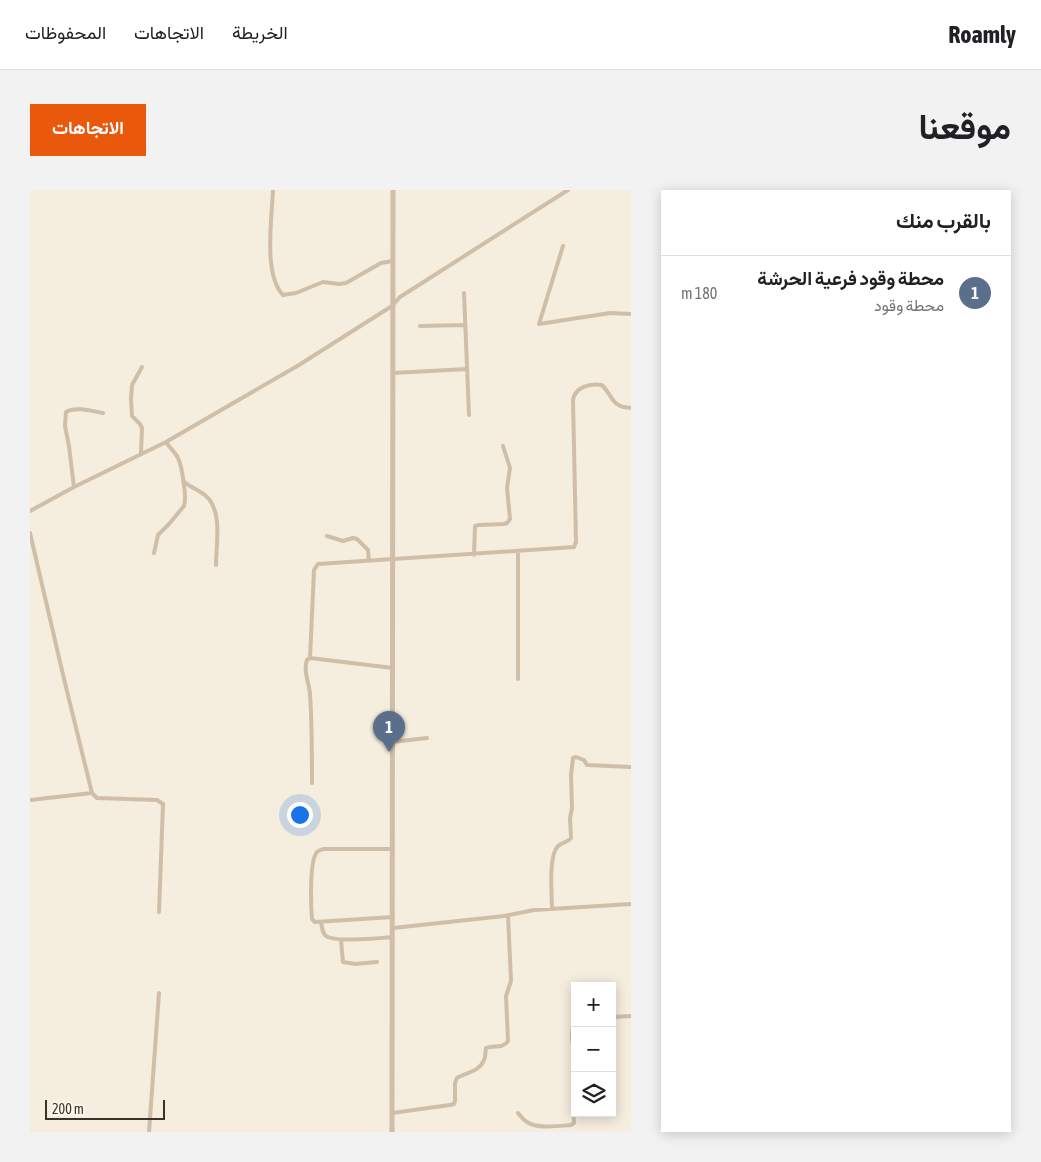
<!DOCTYPE html>
<html lang="ar">
<meta charset="utf-8">
<style>
:root{--surface:#fff;--page:#f2f2f2;--text:#202124;--muted:#757577;--line:#e0e0e0;--accent:#ea580c}
body{margin:0;font-family:"Asap Condensed",Vazirmatn,sans-serif;background:var(--page);color:var(--text);direction:rtl}
.controls{position:absolute;right:15px;bottom:15px;display:grid;overflow:hidden;border-radius:0px;box-shadow:0 2px 12px #0003}
.controls button{width:45px;height:45px;display:grid;place-items:center;padding:0;border:0;border-bottom:1px solid var(--line);background:var(--surface);color:var(--text);font:25px sans-serif}
.scale{position:absolute;left:15px;bottom:12px;width:120px;box-sizing:border-box;padding-left:5px;border:2px solid #3b3129;border-top:0;font-size:14px;line-height:18px;white-space:nowrap;color:#3b3129;-webkit-text-stroke:4px #fcf6eb;paint-order:stroke}
.you{position:absolute;left:269px;top:624px;width:18px;height:18px;margin:-12px;border:4px solid #fff;border-radius:50%;background:#1a73e8;box-shadow:0 0 0 8px #1a73e833}
.badge{display:grid;place-items:center;width:32px;height:32px;border-radius:50%;background:var(--accent);color:#fff;font-size:16px;font-weight:700}
.pin{position:absolute;translate:-50% -41px;filter:drop-shadow(0 1px 2px #0008)}
.pin::after{content:'';position:absolute;top:26px;width:18px;height:15px;background:inherit;clip-path:polygon(0 0,100% 0,50% 100%)}
.list{margin:0;padding:0;list-style:none}
h2{display:flex;justify-content:space-between;align-items:center;height:65px;margin:0;padding:0 20px;font-size:21px}
h2 small{font-size:16px;font-weight:400;color:var(--muted)}
.list li{display:grid;grid-template-columns:32px 1fr auto;gap:15px;align-items:center;box-sizing:border-box;height:75px;padding:0 20px;border-top:1px solid var(--line)}
.list b{display:block;font-size:19px;white-space:nowrap}
.list p{margin:0;font-size:16px;white-space:nowrap;color:var(--muted)}
.list em{font-size:16px;font-style:normal;color:var(--muted)}
.icon{flex:none;width:28px;height:28px;fill:none;stroke:currentColor;stroke-width:2;stroke-linecap:round;stroke-linejoin:round}
.map{position:relative;flex:none;width:601px;height:942px;overflow:hidden;direction:ltr;border-radius:0px}
header{display:flex;align-items:center;gap:30px;box-sizing:border-box;height:70px;padding:0 25px;background:var(--surface);border-bottom:1px solid var(--line)}
header strong{font-size:24px}
nav{display:flex;gap:28px;margin-inline-start:auto;font-size:18px}
.intro{display:flex;align-items:center;justify-content:space-between;box-sizing:border-box;height:120px;padding:0 30px}
h1{margin:0;font-size:35px}
.button{padding:12px 22px;border-radius:0px;background:var(--accent);color:#fff;font-size:18px;font-weight:700}
main{display:flex;gap:30px;padding:0 30px}
aside{flex:1;background:var(--surface);border-radius:0px;box-shadow:0 2px 12px #0003}
.map>svg:first-child{display:block}
</style>
<header>
<strong>Roamly</strong>
<nav><a>الخريطة</a><a>الاتجاهات</a><a>المحفوظات</a></nav>
</header>
<div class="intro"><h1>موقعنا</h1><a class="button">الاتجاهات</a></div>
<main>
<aside>
<h2>بالقرب منك<small></small></h2>
<ul class="list">
<li><span class="badge" style="background:#5c6f8a">1</span><div><b>محطة وقود فرعية الحرشة</b><p>محطة وقود</p></div><em>180 m</em></li>
</ul>
</aside>
<div class="map">
<svg width="601" height="942" viewBox="0 0 601 942">
<rect width="100%" height="100%" fill="#f5edde"/>
<g fill="none" stroke-linecap="round" stroke-linejoin="round">
<path stroke="#cfbfa8" stroke-width="4" d="M243,0C242,28 233,84 253,105L266,103L293,92L309,94L316,93L351,73L363,71
M533,56L509,134L580,123L601,124
M434,103L439,225
M390,136L435,135
M363,183L437,179
M111,263L112,238L110,234L102,226L101,209L102,195L112,177
M153,291C160,297 169,300 176,306C193,321 186,355 186,375
M44,297L39,256L35,236L36,222C45,216 62,221 73,223
M0,321L44,297L136,252L269,175L362,116L370,107L538,0
M0,343L34,489L62,603L67,608L127,610L133,614L129,722
M297,346L313,351L323,348L327,349L338,360L339,371
M124,363L128,345L139,334L154,316C157,308 152,276 148,268C145,262 139,257 136,252
M444,365L445,336L449,335L474,334L477,333L480,329L477,298L480,278L473,256
M280,468L284,380L288,374L544,357L546,352L543,210C545,197 560,193 572,195C583,206 581,217 601,218
M488,489V361
M362,552L397,548
M282,593C282,563 282,533 280,504C279,492 273,481 277,470L280,468L363,478
M0,610L62,603
M362,659H293C291,660 289,660 287,662C279,671 281,717 282,729L285,732L363,727
M522,719C522,705 518,666 528,656C532,652 537,653 541,648L540,628L542,618L541,585L543,568L546,567L554,570L557,575L601,577
M291,732C292,737 292,743 296,746C305,753 350,748 363,747
M363,738L474,726L504,720L601,714
M311,750L313,772L325,774L347,772
M582,827L601,826
M545,832C539,843 544,858 545,870
M362,923L420,915L424,914L425,911V893L427,888C437,882 449,882 454,870C456,866 455,862 456,858C464,855 473,859 478,851L476,806L481,791L478,725
M488,923C491,926 493,930 497,932C507,939 529,936 541,935L544,933L543,910L545,879
M119,942L129,803"/>
<path stroke="#cfbfa8" stroke-width="5" d="M362,942L363,0"/>
</g>
</svg>
<div class="controls">
<button>+</button>
<button>−</button>
<button><svg class="icon" aria-label="layers" viewBox="0 0 24 24"><path d="M12 4l9 5-9 5-9-5zM3 14l9 5 9-5"/></svg></button>
</div>
<div class="scale">200 m</div>
<div class="you"></div>
<div class="pin badge" style="left:359px;top:562px;background:#5c6f8a">1</div>
</div>
</main>
